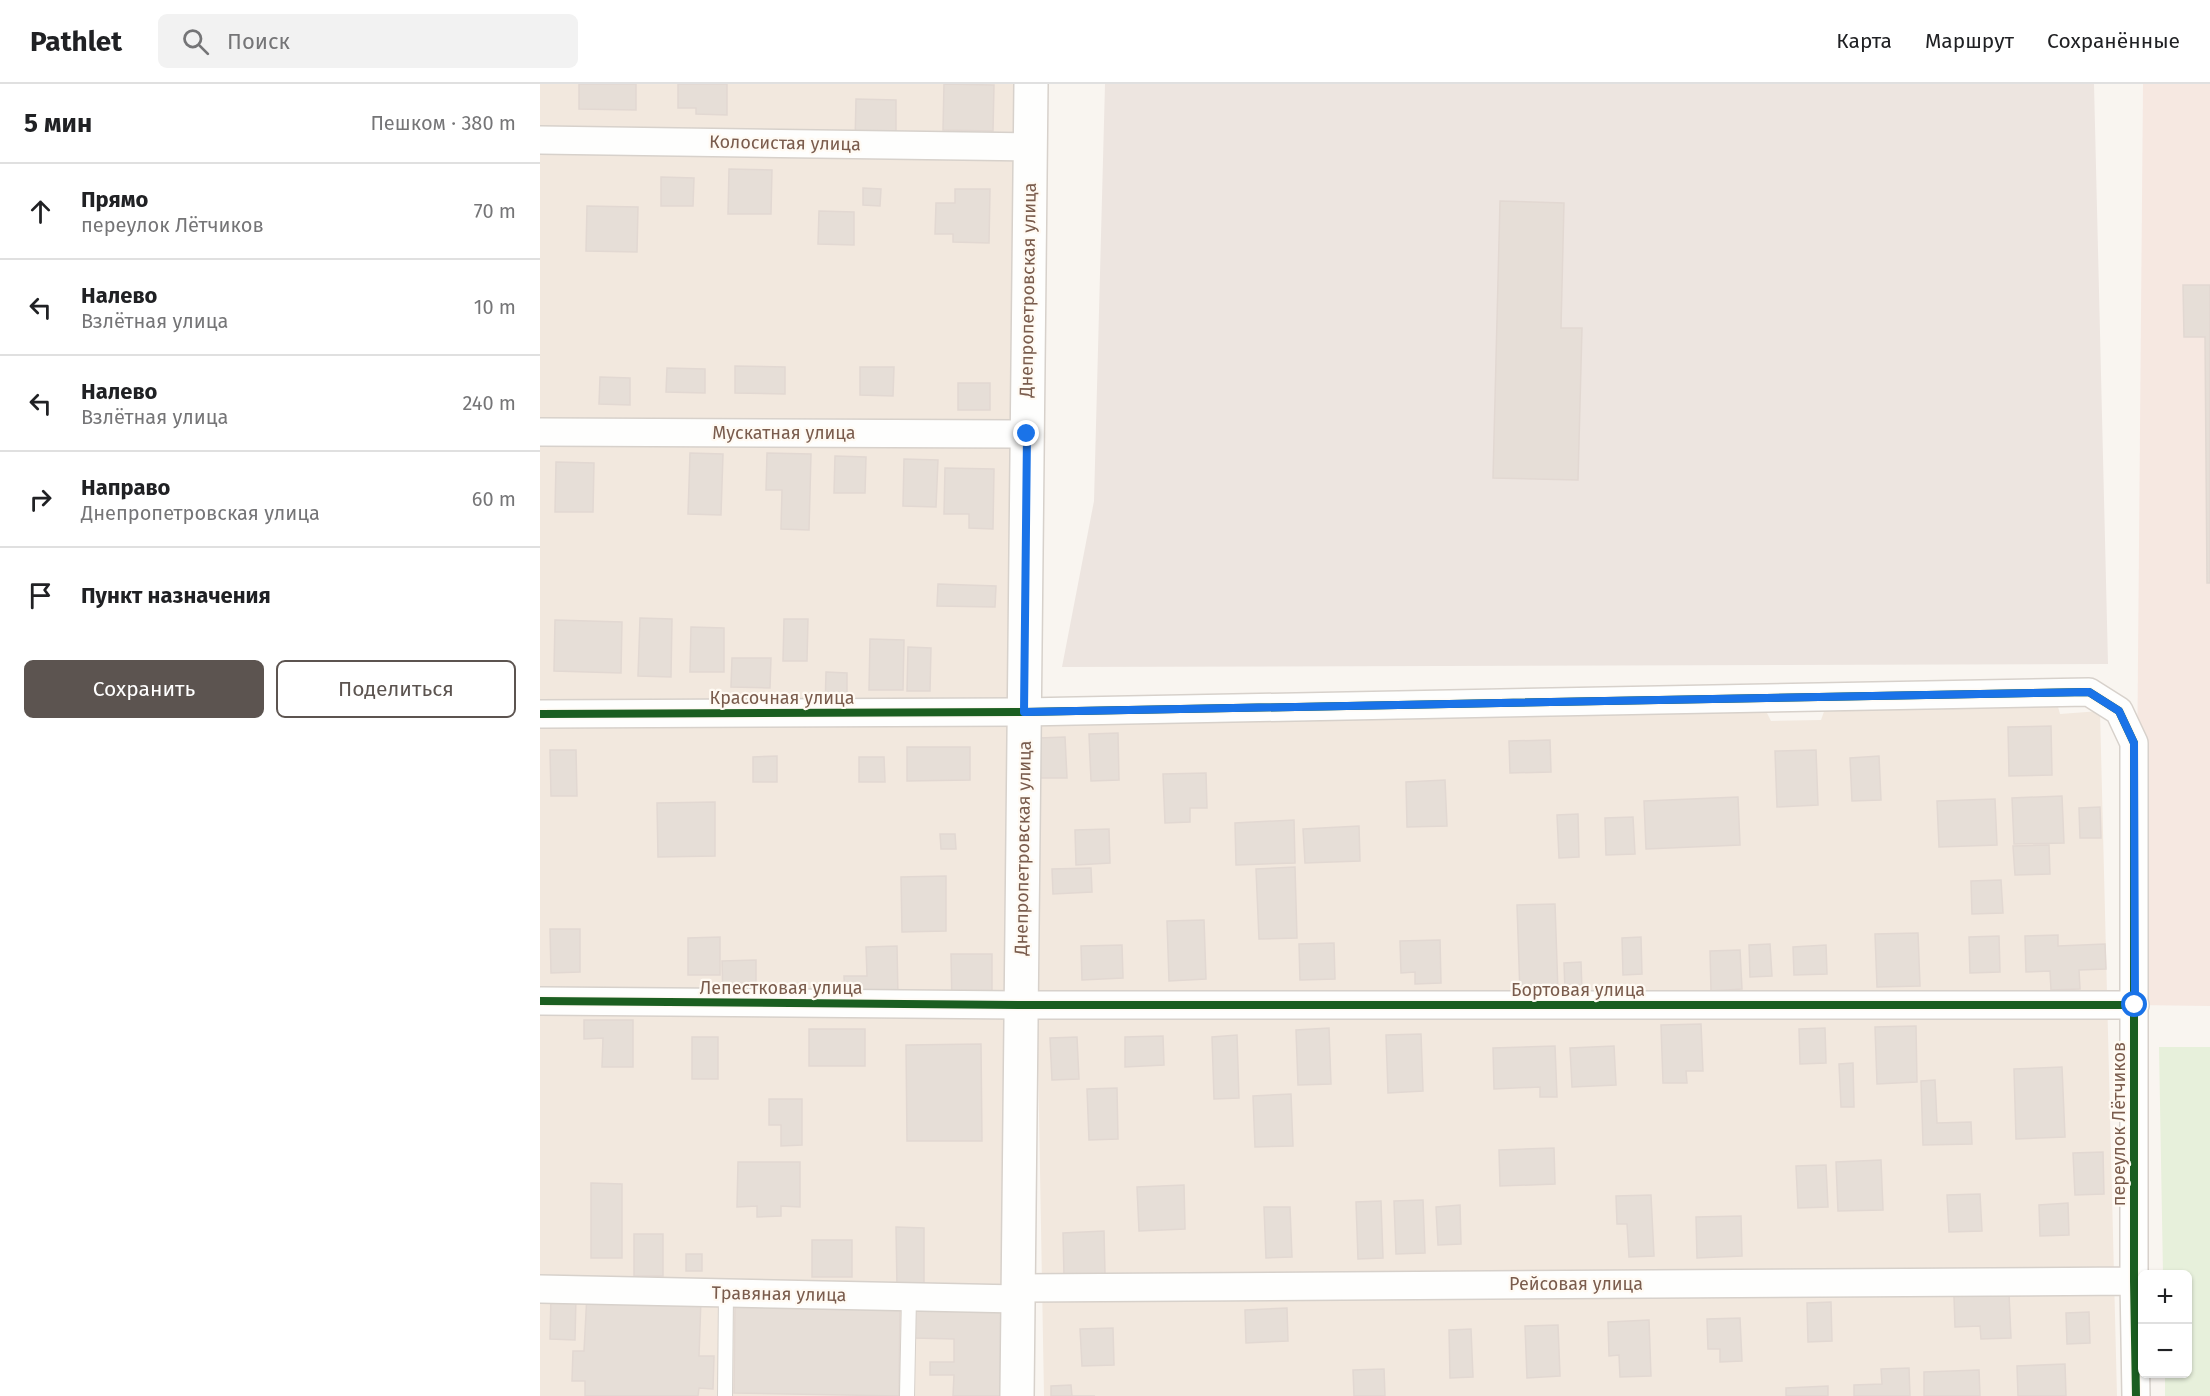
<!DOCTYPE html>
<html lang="ru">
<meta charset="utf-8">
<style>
:root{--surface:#fff;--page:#f2f2f2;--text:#202124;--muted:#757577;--line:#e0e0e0;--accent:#5c5450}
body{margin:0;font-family:"Fira Sans",sans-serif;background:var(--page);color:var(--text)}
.controls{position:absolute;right:18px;bottom:18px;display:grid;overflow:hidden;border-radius:9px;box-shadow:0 2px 4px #0004}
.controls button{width:54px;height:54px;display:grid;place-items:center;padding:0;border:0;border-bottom:2px solid var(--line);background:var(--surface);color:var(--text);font:30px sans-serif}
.stop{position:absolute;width:18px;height:18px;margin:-14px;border:4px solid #1a73e8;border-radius:50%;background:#fff}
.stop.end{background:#1a73e8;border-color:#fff;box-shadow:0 2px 6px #0008}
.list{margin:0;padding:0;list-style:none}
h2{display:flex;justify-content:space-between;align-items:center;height:78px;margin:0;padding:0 24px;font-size:26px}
h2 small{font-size:20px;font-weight:400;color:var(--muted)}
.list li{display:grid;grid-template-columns:39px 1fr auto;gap:18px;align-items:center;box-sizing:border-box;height:96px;padding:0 24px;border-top:2px solid var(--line)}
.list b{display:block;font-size:22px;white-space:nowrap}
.list p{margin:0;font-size:20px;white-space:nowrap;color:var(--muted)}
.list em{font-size:20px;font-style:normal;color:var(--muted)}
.actions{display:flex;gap:12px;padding:18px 24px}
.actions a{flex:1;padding:14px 0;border:2px solid var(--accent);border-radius:9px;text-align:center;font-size:21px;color:var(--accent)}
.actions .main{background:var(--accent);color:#fff}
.icon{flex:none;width:33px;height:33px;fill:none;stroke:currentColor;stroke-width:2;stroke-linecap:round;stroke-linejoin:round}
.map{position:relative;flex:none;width:1670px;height:1312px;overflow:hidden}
header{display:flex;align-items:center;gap:36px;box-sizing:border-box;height:84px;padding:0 30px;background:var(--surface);border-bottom:2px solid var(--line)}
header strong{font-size:28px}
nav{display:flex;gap:33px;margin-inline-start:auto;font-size:21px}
.search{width:420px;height:54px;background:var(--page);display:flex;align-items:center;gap:15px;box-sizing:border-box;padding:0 21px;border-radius:9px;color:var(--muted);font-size:22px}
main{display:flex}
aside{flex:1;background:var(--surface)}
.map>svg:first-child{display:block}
</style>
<header>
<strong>Pathlet</strong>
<div class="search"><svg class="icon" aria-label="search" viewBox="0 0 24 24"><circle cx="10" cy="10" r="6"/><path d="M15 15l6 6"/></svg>Поиск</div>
<nav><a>Карта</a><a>Маршрут</a><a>Сохранённые</a></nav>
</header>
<main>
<aside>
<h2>5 мин<small>Пешком · 380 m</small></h2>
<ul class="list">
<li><svg class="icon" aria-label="ahead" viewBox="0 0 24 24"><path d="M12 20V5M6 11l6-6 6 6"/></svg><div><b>Прямо</b><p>переулок Лётчиков</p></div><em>70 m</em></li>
<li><svg class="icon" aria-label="left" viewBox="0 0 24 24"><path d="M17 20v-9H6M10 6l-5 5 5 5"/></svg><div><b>Налево</b><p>Взлётная улица</p></div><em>10 m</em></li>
<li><svg class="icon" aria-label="left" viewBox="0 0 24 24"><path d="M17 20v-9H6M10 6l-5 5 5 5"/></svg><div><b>Налево</b><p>Взлётная улица</p></div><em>240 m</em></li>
<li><svg class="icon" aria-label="right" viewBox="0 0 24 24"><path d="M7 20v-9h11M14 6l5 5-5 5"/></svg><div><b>Направо</b><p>Днепропетровская улица</p></div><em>60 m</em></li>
<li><svg class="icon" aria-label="arrive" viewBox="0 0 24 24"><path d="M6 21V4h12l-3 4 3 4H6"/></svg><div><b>Пункт назначения</b></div></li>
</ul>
<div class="actions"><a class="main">Сохранить</a><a>Поделиться</a></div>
</aside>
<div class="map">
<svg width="1670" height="1312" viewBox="0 0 1670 1312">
<rect width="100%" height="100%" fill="#f9f5f0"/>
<path fill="#f2e8de" d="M0,0H475L467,1312H0Z
M1517,619L1520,630L1560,627L1577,1312H504L492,636L1226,627L1231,637L1281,636L1286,622Z"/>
<path fill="#f6e8e1" d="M1603,0H1670V922L1595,921Z"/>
<path fill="#ede5e0" d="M565,0H1554L1568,580L522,583L554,417Z"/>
<path fill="#e7f0db" d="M1619,963H1670V1312H1625V1290H1648V1190H1623Z"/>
<path fill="#e6ded7" stroke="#e2d8d2" stroke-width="1.5" d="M39,0H96V26L39,25Z
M138,0H187V31L156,30V24H138Z
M404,0L454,1L453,47L403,46Z
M316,15L356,16V60L315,59Z
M189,85L232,86L231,130H188Z
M121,93L154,94L153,122H121Z
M323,104L341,105L340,122L323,121Z
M415,105H450L449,159L413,158V150H395L396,119H415Z
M960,117L1024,119L1021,244H1042L1038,396L953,394Z
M47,122L98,123L97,168L46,167Z
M279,127L314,128V161L278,160Z
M1643,201H1670V499H1667L1665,253H1644Z
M195,282L245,283V310L195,309Z
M320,283H354L353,312L320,311Z
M127,284L165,285V309L126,308Z
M60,293L90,294V321L59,320Z
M418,299H450V326H418Z
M150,369L183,370L181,431L148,430Z
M227,369L271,370L269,446L241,445L242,406H226Z
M295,372L326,373L325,409H294Z
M364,375L398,376L396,423L363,422Z
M16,378L54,379L53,428H15Z
M405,384L454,385L453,445L429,444V430H404Z
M398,500L456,502L455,523L397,522Z
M100,534L132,535L131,593L98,592Z
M244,535H268L267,577H243Z
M15,536L82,538L81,589L14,587Z
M151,543L184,544V588H150Z
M330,555L364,556L363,606H329Z
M368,563L391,564L390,607H367Z
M192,574H231L230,604L191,603Z
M286,588L307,589V626H285Z
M1511,642L1512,691L1469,692L1468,643Z
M578,649L579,696L551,697L549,650Z
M525,653L527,694H500L499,654Z
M1010,656L1011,688L970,689L969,657Z
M367,663H430V696L367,697Z
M10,666H36L37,712H11Z
M1276,666L1278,721L1237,723L1235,667Z
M237,672V698H213V673Z
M1339,672L1341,716L1312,717L1310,674Z
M319,673H344L345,698H319Z
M666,689L667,724H650V738L625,739L623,690Z
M905,696L907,742L867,743L866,698Z
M1522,712L1524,759L1474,760L1472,714Z
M1198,713L1200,761L1106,765L1104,717Z
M1455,715L1457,761L1399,763L1397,717Z
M175,718V772L118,773L117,719Z
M1560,723L1561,754H1540L1539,724Z
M1038,730L1039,773L1019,774L1017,731Z
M1093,733L1095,770L1066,771L1065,734Z
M754,736L755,779L696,781L695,739Z
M819,742L820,777L765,779L763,745Z
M569,745L570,779L536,781L535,746Z
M400,750H415L416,765H401Z
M1509,761L1510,790L1475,791L1473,762Z
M755,783L757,854L719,855L716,785Z
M551,784L552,808L513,810L512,785Z
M406,792V847L362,848L361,793Z
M1461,796L1463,829L1432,830L1431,797Z
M1015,820L1018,908L980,910L977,821Z
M664,836L666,895L629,897L627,837Z
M10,845H40V888L11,889Z
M1378,849L1380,902L1337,903L1335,850Z
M1518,851V862L1565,860L1566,885L1539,886L1540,905L1511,906L1510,887L1486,888L1485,852Z
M1459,852L1460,888L1430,889L1429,853Z
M180,853V891H148V854Z
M1101,853L1102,890L1083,891L1082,854Z
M900,856L901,899L875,900V888L861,889L860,857Z
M794,859L795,895L760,896L759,860Z
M1230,860L1232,892L1210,893L1209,861Z
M582,861L583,894L542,896L541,862Z
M1286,861L1287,890L1254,891L1253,863Z
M357,862L358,913L305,914L304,892H327L326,863Z
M1200,866L1202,905L1171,907L1170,867Z
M411,870H452V920H412Z
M216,876V914H183L182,877Z
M1041,878L1042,906L1025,907L1024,879Z
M44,936H93V983H62L63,954L44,955Z
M1161,940L1163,987H1146L1147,999H1123L1121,941Z
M1376,942L1377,998L1337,1000L1335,943Z
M789,944L791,1000L758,1001L756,946Z
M1285,944L1286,979L1260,980L1259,945Z
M269,945H325V982H269Z
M881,950L883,1007L848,1009L846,951Z
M697,951L699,1014L674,1015L672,953Z
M623,952L624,981L585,983V953Z
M152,953H178V995H152Z
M537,953L539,995L512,996L510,954Z
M441,960L442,1057H367L366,961Z
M1015,962L1017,1013H1000V1003L954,1005L953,964Z
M1074,962L1076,1001L1032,1003L1030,964Z
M1313,979L1314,1023H1301L1299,980Z
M1522,983L1525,1053L1476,1055L1474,985Z
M1395,996L1397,1039L1431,1038L1432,1060L1383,1061L1381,997Z
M577,1004L578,1055L549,1056L547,1005Z
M751,1010L753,1062L715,1063L713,1012Z
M229,1015H262V1061L241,1062V1041H229Z
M1014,1064L1015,1100L960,1102L959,1066Z
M1563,1068L1564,1110L1535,1111L1533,1069Z
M1341,1076L1343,1126L1298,1127L1296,1078Z
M198,1078H260V1123L241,1122V1132L217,1133V1122L197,1123Z
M1286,1081L1288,1123L1258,1124L1256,1082Z
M51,1099L82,1100V1174H51Z
M644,1101L645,1145L599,1147L597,1103Z
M1440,1110L1442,1147L1409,1148L1407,1111Z
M1111,1111L1114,1172L1089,1173L1087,1140H1077L1076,1112Z
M883,1116L885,1169L856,1170L854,1117Z
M841,1117L843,1174L818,1175L816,1118Z
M1528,1119L1529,1151L1500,1152L1499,1121Z
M920,1121L921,1160L898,1161L896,1123Z
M724,1123H750L752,1173L726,1174Z
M1201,1132L1202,1172L1157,1174L1156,1133Z
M356,1143L384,1144V1205H357Z
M564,1147L565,1190L524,1192L523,1149Z
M94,1150H123V1192H94Z
M272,1156H312V1193H272Z
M146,1170H162V1187H146Z
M47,1210L161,1214L159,1272H174L173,1305L159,1304L158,1312H45V1297H32L33,1267H44Z
M1469,1210L1471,1254L1441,1255L1440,1242L1415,1243L1414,1212Z
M11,1212H36L35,1256L10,1255Z
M375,1215L464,1216L462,1312H413L414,1291H390V1278H414V1255L374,1254Z
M1291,1218L1292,1257L1268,1258L1267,1219Z
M195,1219L360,1222L359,1312L194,1309Z
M747,1224L748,1257L706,1259L705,1226Z
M1549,1228L1550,1259L1527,1260L1526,1229Z
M1200,1234L1202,1277L1180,1278V1265H1168L1167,1235Z
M1109,1236L1111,1292L1080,1293L1079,1271L1069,1272L1068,1238Z
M1018,1241L1020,1292L987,1294L985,1242Z
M573,1244L574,1281L542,1282L540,1245Z
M931,1245L933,1293L910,1294L909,1246Z
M1525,1280L1526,1312H1478L1477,1282Z
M1369,1284L1370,1312H1314V1301L1342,1300L1341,1285Z
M844,1285L845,1312H814L813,1286Z
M1439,1286L1440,1312H1384V1288Z
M531,1301L532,1312H555H511V1302Z
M1288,1302V1312H1246V1304Z"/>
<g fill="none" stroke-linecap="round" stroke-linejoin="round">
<g stroke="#d7d1cb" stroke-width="16">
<path id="service" d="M185,1312L186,1209
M367,1312L369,1213"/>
</g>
<g stroke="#d7d1cb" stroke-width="30">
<path id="minor" d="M0,56L490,63
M0,348L487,350
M0,630L484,628L1549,608L1579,627L1594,659V1197L1596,1312
M0,917L481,921H1595
M479,1204L1594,1197
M0,1205L478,1215"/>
</g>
<g stroke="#d7d1cb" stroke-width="36">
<path id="tertiary" d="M477,1312L491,0"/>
</g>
<use href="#service" stroke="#fefefd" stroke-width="14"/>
<use href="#minor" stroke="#fefefd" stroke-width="27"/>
<use href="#tertiary" stroke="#fefefd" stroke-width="33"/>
<g stroke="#fffaf3" stroke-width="11">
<path id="cycleway" d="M0,630L484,628L1549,608L1579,627L1594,659V1197L1596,1312
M0,917L481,921H1595"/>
</g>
<use href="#cycleway" stroke="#1b5e20" stroke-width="8"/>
</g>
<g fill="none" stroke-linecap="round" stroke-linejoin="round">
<path stroke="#1a73e8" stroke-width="8" d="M487,350L484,628L1549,608L1579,627L1594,659L1595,921"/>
</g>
<g text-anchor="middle" stroke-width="4.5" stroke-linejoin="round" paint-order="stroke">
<g font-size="18" fill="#7a5c4d" stroke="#fffaf3">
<text transform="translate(245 59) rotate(1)" y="6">Колосистая улица</text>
<text transform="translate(488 206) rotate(-89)" y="6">Днепропетровская улица</text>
<text x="244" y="355">Мускатная улица</text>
<text x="242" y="620">Красочная улица</text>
<text transform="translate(483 764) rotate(-89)" y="6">Днепропетровская улица</text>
<text x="241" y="910">Лепестковая улица</text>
<text x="1038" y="912">Бортовая улица</text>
<text transform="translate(1579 1040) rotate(-90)" y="6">переулок Лётчиков</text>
<text x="1036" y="1206">Рейсовая улица</text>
<text transform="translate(239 1210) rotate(1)" y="6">Травяная улица</text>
</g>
</g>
</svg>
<div class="controls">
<button>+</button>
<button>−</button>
</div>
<div class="stop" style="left:1595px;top:921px"></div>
<div class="stop end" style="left:487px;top:350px"></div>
</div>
</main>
